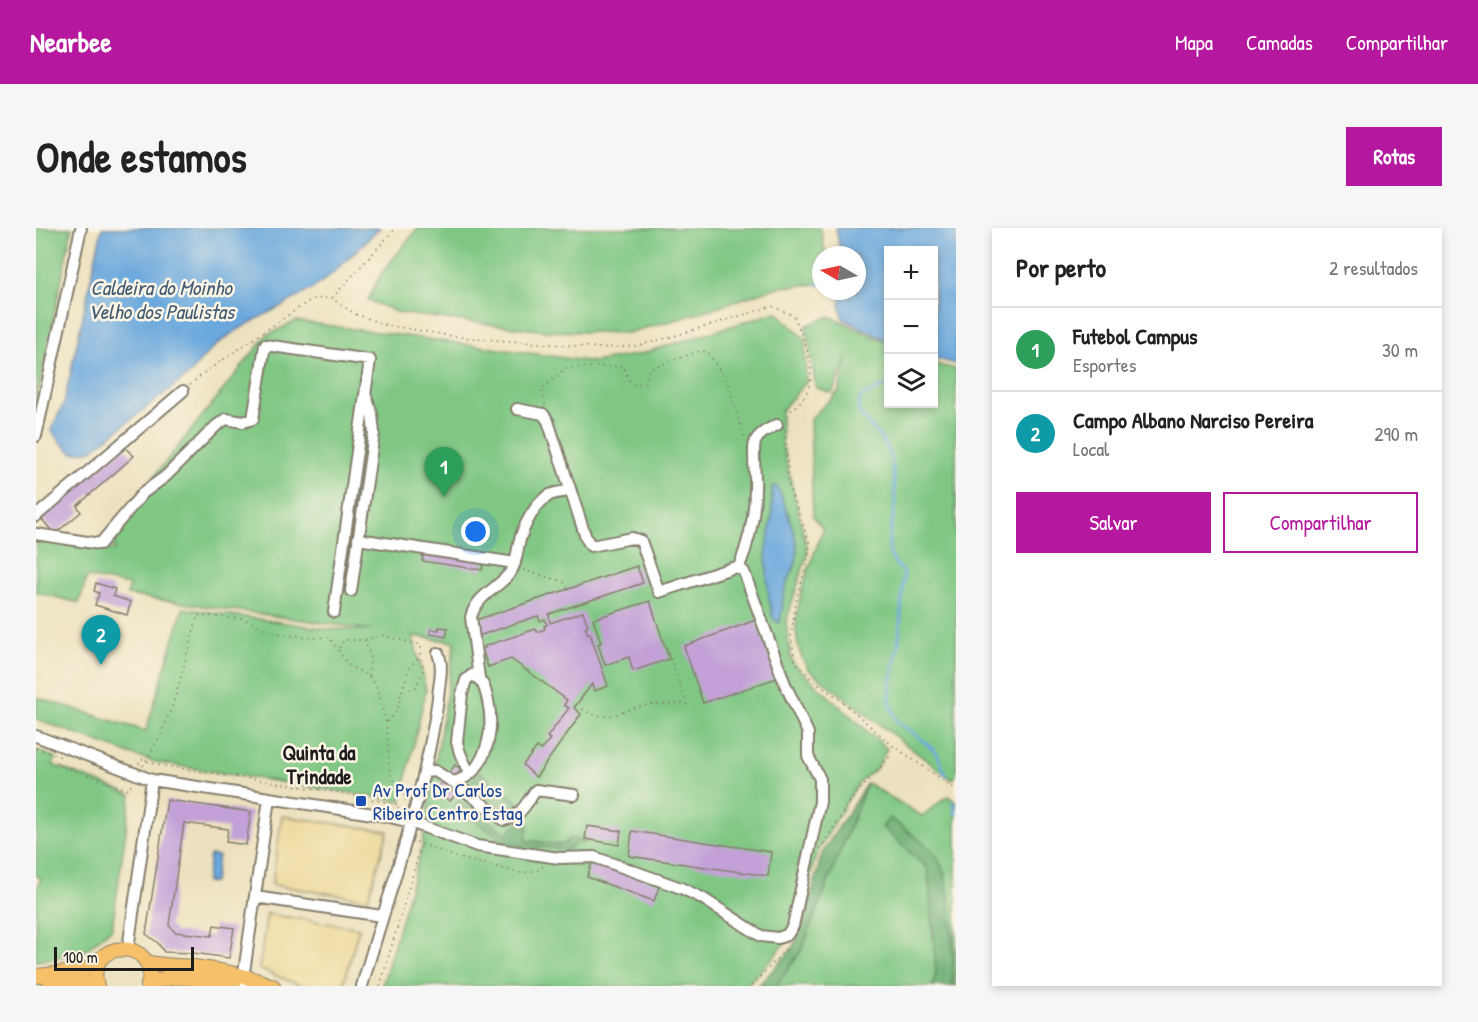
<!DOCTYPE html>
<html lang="pt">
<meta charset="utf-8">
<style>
:root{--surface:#fff;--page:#f6f6f6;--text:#222;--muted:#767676;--line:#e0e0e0;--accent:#b5179e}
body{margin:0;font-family:"Patrick Hand",sans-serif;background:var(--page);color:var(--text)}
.controls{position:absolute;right:18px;top:18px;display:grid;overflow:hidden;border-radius:0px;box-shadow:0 3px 9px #0003}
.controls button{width:54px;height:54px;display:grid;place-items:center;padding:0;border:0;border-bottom:2px solid var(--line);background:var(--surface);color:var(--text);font:30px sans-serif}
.compass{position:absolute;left:776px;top:18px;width:54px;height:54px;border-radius:50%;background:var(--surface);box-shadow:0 3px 9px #0003;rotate:279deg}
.scale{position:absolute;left:18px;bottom:15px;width:140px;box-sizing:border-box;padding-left:6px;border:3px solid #1c1c1c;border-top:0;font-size:16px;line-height:21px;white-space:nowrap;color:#1c1c1c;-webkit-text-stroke:4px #fcf5e5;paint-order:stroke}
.you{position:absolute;left:440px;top:304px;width:21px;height:21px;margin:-15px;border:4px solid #fff;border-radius:50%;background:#1a73e8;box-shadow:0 0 0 9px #1a73e833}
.badge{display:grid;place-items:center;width:39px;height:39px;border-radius:50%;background:var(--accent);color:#fff;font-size:20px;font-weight:700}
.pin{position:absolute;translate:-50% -50px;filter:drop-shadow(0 2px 3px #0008)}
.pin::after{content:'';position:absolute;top:32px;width:21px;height:18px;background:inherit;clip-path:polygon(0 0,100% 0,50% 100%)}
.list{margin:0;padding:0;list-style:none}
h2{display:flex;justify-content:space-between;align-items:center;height:78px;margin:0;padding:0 24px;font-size:26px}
h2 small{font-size:20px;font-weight:400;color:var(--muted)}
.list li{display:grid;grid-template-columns:39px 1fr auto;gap:18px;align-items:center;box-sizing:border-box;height:84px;padding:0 24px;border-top:2px solid var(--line)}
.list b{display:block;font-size:22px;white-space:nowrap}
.list p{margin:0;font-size:20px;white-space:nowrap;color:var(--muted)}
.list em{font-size:20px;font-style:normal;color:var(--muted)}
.actions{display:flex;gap:12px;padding:18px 24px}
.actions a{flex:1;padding:14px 0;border:2px solid var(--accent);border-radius:0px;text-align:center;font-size:21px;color:var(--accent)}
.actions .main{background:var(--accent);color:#fff}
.icon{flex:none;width:33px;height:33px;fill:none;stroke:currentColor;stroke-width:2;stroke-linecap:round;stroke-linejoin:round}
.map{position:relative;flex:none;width:920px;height:758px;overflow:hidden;border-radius:0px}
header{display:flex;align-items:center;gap:36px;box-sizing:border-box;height:84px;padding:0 30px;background:var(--accent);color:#fff}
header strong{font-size:28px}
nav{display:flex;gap:33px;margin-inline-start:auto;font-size:21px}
.intro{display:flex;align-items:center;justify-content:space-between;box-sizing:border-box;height:144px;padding:0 36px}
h1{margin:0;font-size:42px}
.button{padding:15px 27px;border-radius:0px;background:var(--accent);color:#fff;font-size:21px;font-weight:700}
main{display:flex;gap:36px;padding:0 36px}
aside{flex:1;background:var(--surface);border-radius:0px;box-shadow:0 3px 9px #0003}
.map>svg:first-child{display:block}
</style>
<header>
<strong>Nearbee</strong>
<nav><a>Mapa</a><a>Camadas</a><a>Compartilhar</a></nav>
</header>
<div class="intro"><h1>Onde estamos</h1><a class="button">Rotas</a></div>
<main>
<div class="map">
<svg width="920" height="758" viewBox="0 0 920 758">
<rect width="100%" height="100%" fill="#fcf5e5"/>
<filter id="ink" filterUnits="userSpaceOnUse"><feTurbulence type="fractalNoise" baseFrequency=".0167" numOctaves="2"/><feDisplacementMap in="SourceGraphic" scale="12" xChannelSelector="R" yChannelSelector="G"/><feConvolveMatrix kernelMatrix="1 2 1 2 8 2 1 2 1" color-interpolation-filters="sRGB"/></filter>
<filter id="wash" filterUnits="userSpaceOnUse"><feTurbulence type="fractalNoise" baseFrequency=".008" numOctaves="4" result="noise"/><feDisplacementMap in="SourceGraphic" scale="24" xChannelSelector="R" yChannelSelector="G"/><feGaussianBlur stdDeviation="1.35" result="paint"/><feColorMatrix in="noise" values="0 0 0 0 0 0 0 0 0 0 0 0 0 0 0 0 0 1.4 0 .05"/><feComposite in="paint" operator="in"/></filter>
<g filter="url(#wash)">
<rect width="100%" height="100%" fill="#ece1be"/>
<path fill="#7fc783" stroke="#4e7250" stroke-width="1.5" d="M0,0H36L0,175Z
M382,0H784L790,27H785V52L781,56L742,59L650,89L591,105L510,103L363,85L332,72L345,46Z
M741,84L769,111L770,154L745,183L746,216L772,324L750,394L755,430L758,437L851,521L840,541L827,551L817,563L781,625L758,703L736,731L709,758H346L386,619L419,414L377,408L390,462L365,573L123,535L102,529L0,491V469L110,503L147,380L292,401L336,402L91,367L93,357L51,349L43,375L0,364V310L78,322L80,319L64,316L231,107L260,93L558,134L604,126Z
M793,88L852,115V176H898V136L920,141V545L916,552L773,442C743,400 773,344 787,301L777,288L774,191L803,163L812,128L796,165L780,160L770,98Z
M0,522L20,530L17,537L95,567L76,700L46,725L0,733V662L5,650L0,648Z
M831,555L886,588L912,568L920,574V758H917V709L909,646L854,590L847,599L892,640L900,744L897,758H740L765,723Z"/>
<path fill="#67ac71" stroke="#426446" stroke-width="1.5" d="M444,544L478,571L483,577L476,585L433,557Z
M831,555L765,723L740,758H722L756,721L768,694L786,625Z
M423,573L471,606L479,597L492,596L490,612L526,617L534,611L548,612V616L541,615L531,622L473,616L419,579Z
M854,590C866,599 893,617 901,629C918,656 917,725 917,758H897L900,744L892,641L846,599Z"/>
<path fill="#eeda9e" stroke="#857b5d" stroke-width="1.5" d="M246,588L352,603L332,671L236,657Z
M231,686L323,700L307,758H266L223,741Z"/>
<path fill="#6ba8dd" stroke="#44627c" stroke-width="1.5" d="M66,0H344C325,17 307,38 287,53C247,84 184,99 156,144L56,222L37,225L25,215L15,202L28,175Z
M800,0H920V136L898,130V22H852V113L807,91L804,78L806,63H821V27H805Z
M740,258L744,264C750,283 765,313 760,333C758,343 751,352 748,363C746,374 747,385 743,395L737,391L732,364L730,328L736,287V259Z
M174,627L182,628L178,655L170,654Z"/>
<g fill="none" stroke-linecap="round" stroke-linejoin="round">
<path stroke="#6ba8dd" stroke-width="3" d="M781,56L785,57
M800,63L806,65
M852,157L843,160L824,170L822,183C831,197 847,208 853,224C858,236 860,271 858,284C856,299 851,312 854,326C856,333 863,340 868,345L863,411L854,459V477L862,495L878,505L901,525L910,547
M917,574L920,586"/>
</g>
<g id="blocks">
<path fill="#c3a0d7" d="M88,219L98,228L41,278L45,284L21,304L16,303L4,289Z
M388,324L448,333L446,342L386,333Z
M601,338L607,355L513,386L514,395L547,384L552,398L549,399L552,406L554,405L572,458L558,463L556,456L538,480L545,486L500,549L487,537L501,519L505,522L514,511L511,509L533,480L528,477L531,472L475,431L452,439L446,421L449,420V418L500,401L501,404L509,401L508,398L511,397L509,391L504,393L502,388L442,408L437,393Z
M60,355L79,361L77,368L95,374L91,387L59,377L63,365L58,363Z
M614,373L633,431L597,443L593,429L569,437L562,416L565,415L557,391Z
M720,392L741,450L667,475L648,418Z
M403,399L412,400L410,409L394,406L395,401L403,402Z
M419,537L425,541L412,560L420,566L414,573L399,563Z
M131,572L215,584L210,617L190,614L192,601L148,595L133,697L139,704L176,708L178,697L198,700L193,730L157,725L128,724L122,715L110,706Z
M551,598L585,603L583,617L549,611Z
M596,603L735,624L732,648L593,628Z
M557,632L624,656L618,673L551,649Z"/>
</g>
</g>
<g filter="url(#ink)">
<use href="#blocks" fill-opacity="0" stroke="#847e6d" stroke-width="1.5"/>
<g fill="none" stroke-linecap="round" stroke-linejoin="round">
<g stroke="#847e6d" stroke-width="14">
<path id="minor" d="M0,208L45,0
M0,288L147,163
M0,306L64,316L107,265L130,248L180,198L190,191L207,194L217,191L229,117L334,132L298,384
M322,311L479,335
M703,339C713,314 719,288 719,261C720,249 716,224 719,214C723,205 733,201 741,197
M315,363L338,205L336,186L330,168
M443,450L435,389C441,367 460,362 474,345C480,337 481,325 483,315C487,299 498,277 512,268C518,264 527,264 535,263
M0,508L116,552L350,588L374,594L441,618L523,630L558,629L645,660L666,670L725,708L742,710L751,707L757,698L781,587L784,574V551L772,528V505L749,456L708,344L703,339L696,340L623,364L605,313L596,310L555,318L550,310L512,193L507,186L481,181
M389,544L399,543L417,554C450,547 459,502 452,473C449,461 448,452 436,447L430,452L426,466L421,514L424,525L433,545
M417,554L468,592C484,590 491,574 500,562L538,567
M219,669L346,688
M92,721L116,552
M206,758L233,571
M326,758C353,663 389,568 402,470C403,454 408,439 402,425"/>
</g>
<g stroke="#847e6d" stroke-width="16">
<path id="major" d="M110,734C126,739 142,737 158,739C185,742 211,748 237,758
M0,748L41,744L61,738
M112,756C139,744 171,752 198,758
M14,758L40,755L60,756
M61,758C47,709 126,709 112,758"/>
</g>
<path stroke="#847e6d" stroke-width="1.5" stroke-dasharray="1.5 4.5" stroke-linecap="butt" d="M296,70L360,0
M154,157L169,144L276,71L295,70L319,86L350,97L422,109L567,120L600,118L635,109L736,78L758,88C768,113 785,145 767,170C761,179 753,181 751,192
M509,177L506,161L530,140L587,138L592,151L598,157L609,154L613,141L664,123L672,124L692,156L709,211
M749,203L753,260L774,316L770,339L760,373L755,408L759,433L777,453L801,469L856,517L920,561
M487,342L525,353L529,355L532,361
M329,412L346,407L385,417L384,427
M631,419L652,481
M303,420L308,412H329L334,428L333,448
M546,481C573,497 585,481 611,477C624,475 637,477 650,474
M351,494C361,485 363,478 365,465L380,459L388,441L384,429L374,438L365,465
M0,520L23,528L20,536L93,562L96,554
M103,536L105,531L122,537L301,564L363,577L362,581
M107,538L125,506L137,477L162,387L208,391L235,404L273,410L293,409L312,437L333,448L341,460L350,494L354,546L367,564L369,573
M380,614L423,630L485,645L503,642L507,638
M784,621L815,572L856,526
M344,758L385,618
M716,758L752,719"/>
<use href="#minor" stroke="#fff" stroke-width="10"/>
<use href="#major" stroke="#f6c06b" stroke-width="14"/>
</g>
</g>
<rect fill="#1a4fb4" stroke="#fcf5e5" stroke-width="2" x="319" y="567" width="12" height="12" rx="3"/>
<g text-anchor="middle" stroke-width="5" stroke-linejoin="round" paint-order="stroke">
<g font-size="20" fill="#164399" stroke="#fcf5e5" text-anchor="start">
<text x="337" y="569">Av Prof Dr Carlos<tspan x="337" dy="23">Ribeiro Centro Estag</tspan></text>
</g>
<g font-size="21" font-style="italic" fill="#405b73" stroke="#fcf5e5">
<text x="125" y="67">Caldeira do Moinho<tspan x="125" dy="24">Velho dos Paulistas</tspan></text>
</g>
<g font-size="21" font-weight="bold" fill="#1c1c1c" stroke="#fcf5e5">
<text x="283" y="532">Quinta da<tspan x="283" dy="24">Trindade</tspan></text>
</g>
</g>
</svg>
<div class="controls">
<button>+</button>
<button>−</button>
<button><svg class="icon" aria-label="layers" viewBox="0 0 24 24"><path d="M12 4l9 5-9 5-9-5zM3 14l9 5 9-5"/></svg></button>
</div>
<svg class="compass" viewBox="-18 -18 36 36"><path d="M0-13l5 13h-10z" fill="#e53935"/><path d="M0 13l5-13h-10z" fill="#767676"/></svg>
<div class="scale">100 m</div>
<div class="you"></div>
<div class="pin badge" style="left:408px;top:269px;background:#2e9e5b">1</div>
<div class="pin badge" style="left:65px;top:437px;background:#0f9aa8">2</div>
</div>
<aside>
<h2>Por perto<small>2 resultados</small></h2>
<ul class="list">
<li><span class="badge" style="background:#2e9e5b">1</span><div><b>Futebol Campus</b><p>Esportes</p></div><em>30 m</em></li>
<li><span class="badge" style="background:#0f9aa8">2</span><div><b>Campo Albano Narciso Pereira</b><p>Local</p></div><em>290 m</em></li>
</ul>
<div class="actions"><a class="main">Salvar</a><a>Compartilhar</a></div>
</aside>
</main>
